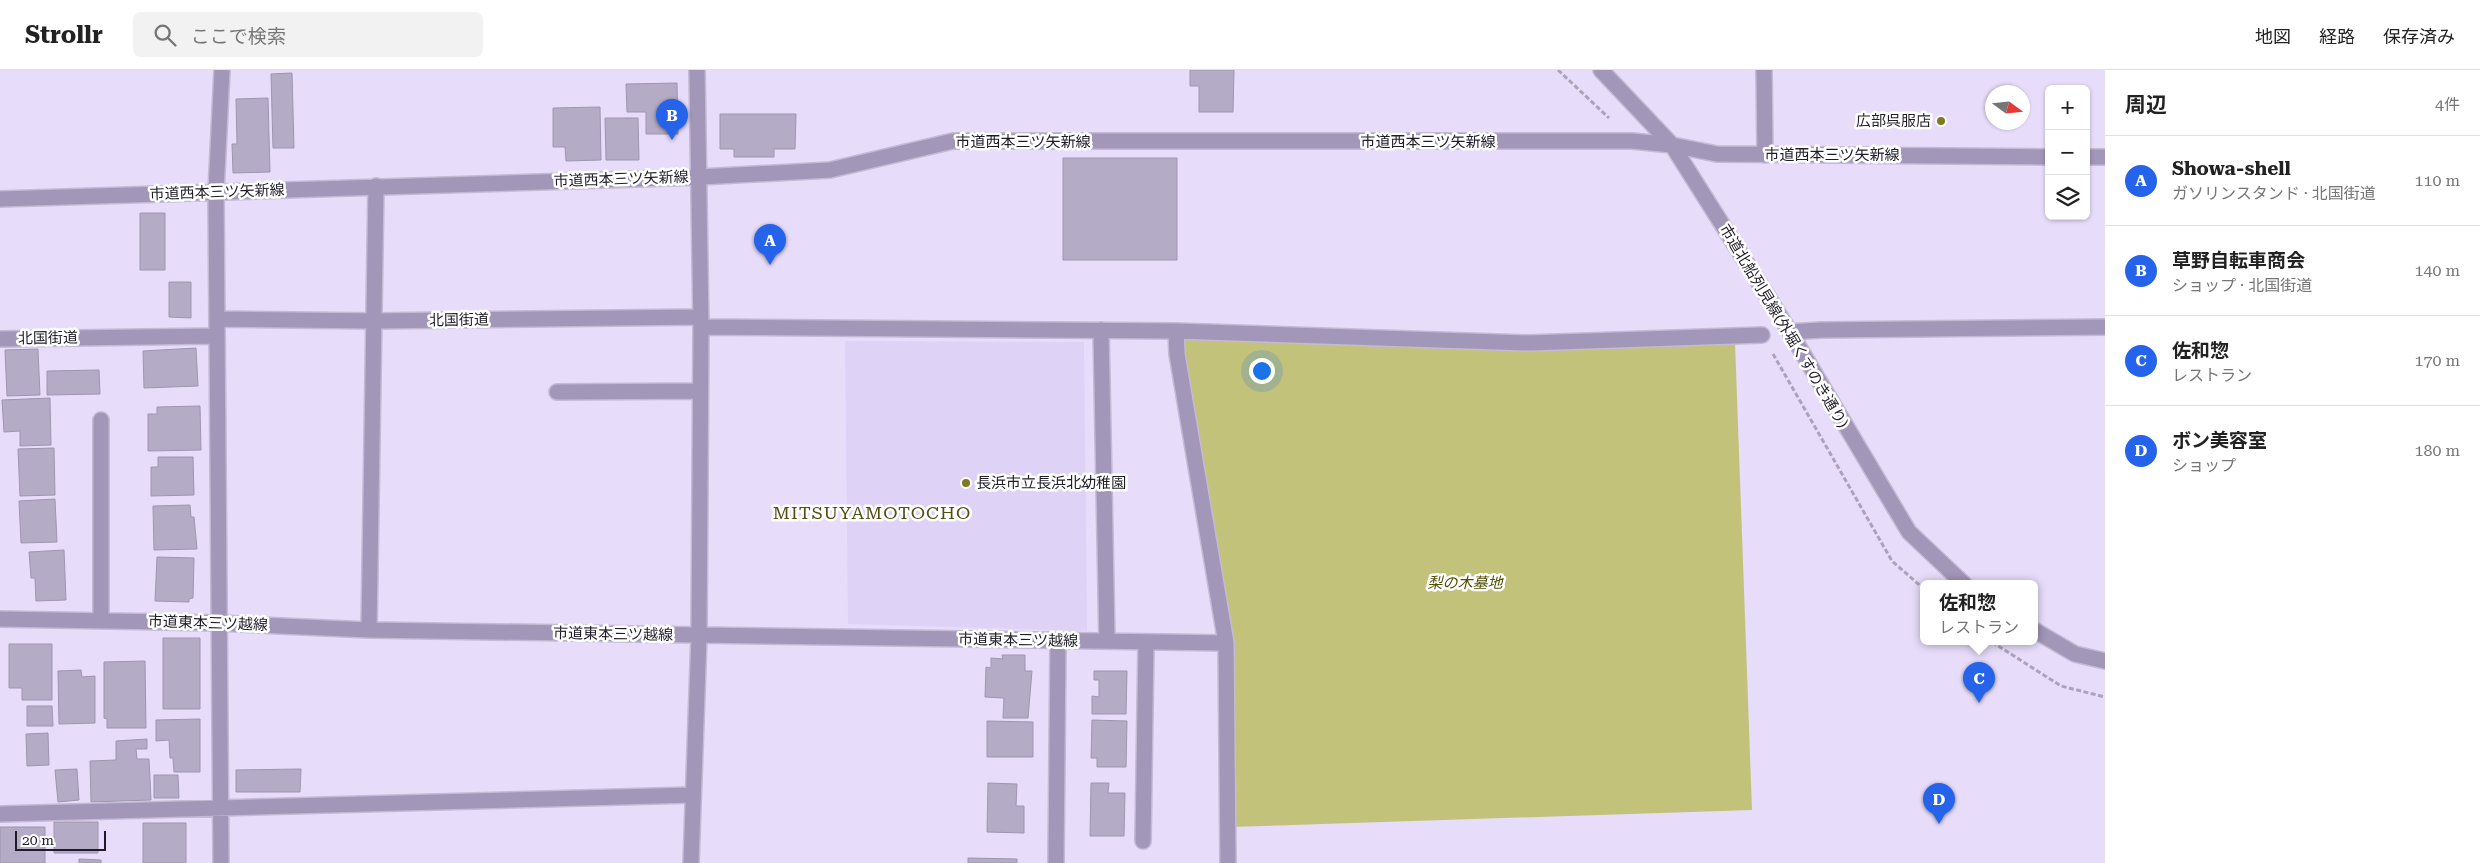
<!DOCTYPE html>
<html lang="ja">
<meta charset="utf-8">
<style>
:root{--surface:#fff;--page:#f2f2f2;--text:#222;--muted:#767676;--line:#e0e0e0;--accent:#2563eb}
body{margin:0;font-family:"Roboto Serif","Noto Sans JP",serif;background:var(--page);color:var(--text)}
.controls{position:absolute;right:15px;top:15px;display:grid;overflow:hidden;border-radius:8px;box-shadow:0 1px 4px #0004}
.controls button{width:45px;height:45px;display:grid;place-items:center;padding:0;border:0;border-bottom:1px solid var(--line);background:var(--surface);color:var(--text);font:25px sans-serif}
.compass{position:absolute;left:1985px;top:15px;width:45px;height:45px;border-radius:50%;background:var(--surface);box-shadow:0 1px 4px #0004;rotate:105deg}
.scale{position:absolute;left:15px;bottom:12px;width:91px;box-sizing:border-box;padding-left:5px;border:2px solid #201c27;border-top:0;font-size:14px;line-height:18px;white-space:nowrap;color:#201c27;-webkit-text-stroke:4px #fff;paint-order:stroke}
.you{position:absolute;left:1261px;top:300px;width:18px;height:18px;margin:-12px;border:4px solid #fff;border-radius:50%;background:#1a73e8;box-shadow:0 0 0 8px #1a73e833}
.badge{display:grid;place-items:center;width:32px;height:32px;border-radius:50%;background:var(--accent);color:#fff;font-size:16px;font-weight:700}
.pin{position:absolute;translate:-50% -41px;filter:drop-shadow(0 1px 2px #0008)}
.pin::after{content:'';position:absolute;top:26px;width:18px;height:15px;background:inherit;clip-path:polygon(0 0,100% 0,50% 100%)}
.popup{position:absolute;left:1920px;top:510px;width:118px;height:65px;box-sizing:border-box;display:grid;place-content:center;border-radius:8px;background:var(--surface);filter:drop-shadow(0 1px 4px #0005);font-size:16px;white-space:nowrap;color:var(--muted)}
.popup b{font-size:19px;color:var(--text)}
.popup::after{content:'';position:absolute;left:50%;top:100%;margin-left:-10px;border:10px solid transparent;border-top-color:var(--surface)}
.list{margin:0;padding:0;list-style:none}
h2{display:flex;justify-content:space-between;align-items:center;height:65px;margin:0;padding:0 20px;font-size:21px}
h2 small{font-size:16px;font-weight:400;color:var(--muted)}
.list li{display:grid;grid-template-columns:32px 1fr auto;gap:15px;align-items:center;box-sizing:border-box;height:90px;padding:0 20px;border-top:1px solid var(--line)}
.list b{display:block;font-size:19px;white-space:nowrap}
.list p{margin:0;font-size:16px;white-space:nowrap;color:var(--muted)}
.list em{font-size:16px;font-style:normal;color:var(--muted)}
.icon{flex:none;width:28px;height:28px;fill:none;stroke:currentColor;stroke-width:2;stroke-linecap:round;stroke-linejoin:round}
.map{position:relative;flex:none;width:2105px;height:793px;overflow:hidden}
header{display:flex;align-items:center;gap:30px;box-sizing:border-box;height:70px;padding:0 25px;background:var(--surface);border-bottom:1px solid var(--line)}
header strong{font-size:24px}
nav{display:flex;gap:28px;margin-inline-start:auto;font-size:18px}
.search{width:350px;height:45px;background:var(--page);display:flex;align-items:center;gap:12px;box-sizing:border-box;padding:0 18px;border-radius:8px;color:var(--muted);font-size:19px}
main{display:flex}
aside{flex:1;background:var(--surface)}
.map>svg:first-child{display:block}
</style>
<header>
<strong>Strollr</strong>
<div class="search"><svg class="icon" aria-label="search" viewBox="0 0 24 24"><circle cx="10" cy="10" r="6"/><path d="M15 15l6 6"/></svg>ここで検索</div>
<nav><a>地図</a><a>経路</a><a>保存済み</a></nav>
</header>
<main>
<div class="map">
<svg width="2105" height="793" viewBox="0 0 2105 793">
<rect width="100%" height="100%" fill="#e7ddfb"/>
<path fill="#ded2f7" d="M845,271L1084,272L1087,561L848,554Z"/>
<path fill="#c3c27a" d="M1181,264L1735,272L1752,740L1230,757L1234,590Z"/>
<path fill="#b4abc7" stroke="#9e95b1" d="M1190,0H1234L1233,42H1199V16H1190Z
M292,3L294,78H273L271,4Z
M677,13L678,64H646V42H627L626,14Z
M268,28L270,102L233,103L232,74H237L236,29Z
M600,37L601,90L566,91L565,77H553V38Z
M720,44H796L795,79H774V87H734V79H720Z
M605,48H638L639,90H606Z
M1063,88H1177V190H1063Z
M140,143H165V200H140Z
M169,212H191V248L169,247Z
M196,278L198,316L144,318L143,281Z
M38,279L40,325L7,326L5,280Z
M99,300L100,324L47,325V301Z
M50,328L51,375L20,376V361L4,362L2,330Z
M200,336L201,380L148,381V344H157V337Z
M54,378L55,425L20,426L18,379Z
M158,387H193L194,425L151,426V397H158Z
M55,429L57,472L21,473L19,431Z
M190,435L191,447H194L197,479L154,480L153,436Z
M64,480L66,530L36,531L35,508H31L29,482Z
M157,487L194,488L193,528L189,529V532L155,531Z
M163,568H200V639H163Z
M9,574H52V630H22V618H9Z
M1002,585H1025V601H1032L1028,648H1003L1004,628L985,627L986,597L991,598V588L1003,589Z
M145,591L146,658H107V649L104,648V592Z
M81,600L82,607L95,606V653L59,654L58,601Z
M1094,601H1127L1126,644H1092V626L1099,627V610H1094Z
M27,636H52L53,656H27Z
M200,649V702H174L173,688H170L169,670L156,671V650Z
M1092,650L1127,651L1126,697H1097V688H1091Z
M987,651L1033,652V687H987Z
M48,663L49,695L27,696L26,664Z
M147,669V679H136L137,689H149L151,730L91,732L90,691L116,690V671Z
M77,699L79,730L58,732L55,700Z
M301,699L300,722H236V700Z
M154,705H178L179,728H154Z
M988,713L1017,714L1016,736H1024V763L987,762Z
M1091,713H1109L1108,723H1125L1124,766H1090Z
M54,752H98V783H54Z
M143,753H186V793H143Z
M0,757H45V793H0Z
M968,788L1017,789V793H968Z
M79,789L101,790V793H79Z"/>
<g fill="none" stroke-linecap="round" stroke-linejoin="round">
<g stroke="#c3bad5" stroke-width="18">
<path id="minor" d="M1601,0L1672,75L1790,262L1909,462L1964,514
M1764,0L1765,85
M2086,87H2105
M0,129L700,107L830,100L953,71H1632L1672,75L1717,84L2049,87
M218,249L374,251L701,247
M701,257L1176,261L1529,273L1762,265
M1101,260L1107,571
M1176,261L1177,284L1226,573L1228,793
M1790,262L1821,260L2105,257
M0,269L216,266
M557,322L700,321
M101,350V550
M0,549L218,553L369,560L1226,573
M369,560L376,116
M2034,560L2075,584L2105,591
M0,744L692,725
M1143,771L1146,572
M221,793L216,122L222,0
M691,793L699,566L701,257L697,0
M1056,793L1058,571"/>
</g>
<path stroke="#aba3bb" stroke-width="3" stroke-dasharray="5 2.5" stroke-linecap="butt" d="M1558,0L1609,48
M1773,284L1892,491L1924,519
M1992,572L2061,616L2105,627"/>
<use href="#minor" stroke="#a296b9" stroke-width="15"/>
</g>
<g fill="#7d7a21" stroke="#fff" stroke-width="2">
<circle cx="1941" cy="51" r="5"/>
<circle cx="966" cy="413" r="5"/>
</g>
<g text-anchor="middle" stroke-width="5" stroke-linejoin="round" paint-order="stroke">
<g font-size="15" fill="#201c27" stroke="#fff" text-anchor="end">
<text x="1931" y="56">広部呉服店</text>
<text x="976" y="418" text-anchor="start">長浜市立長浜北幼稚園</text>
</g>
<g font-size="15" fill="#201c27" stroke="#fff">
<text x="1023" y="77">市道西本三ツ矢新線</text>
<text x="1428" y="77">市道西本三ツ矢新線</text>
<text x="1832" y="90">市道西本三ツ矢新線</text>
<text transform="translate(621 109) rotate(-2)" y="5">市道西本三ツ矢新線</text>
<text transform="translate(217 122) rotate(-2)" y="5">市道西本三ツ矢新線</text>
<text transform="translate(459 250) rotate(-1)" y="5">北国街道</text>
<text transform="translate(1784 256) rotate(59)" y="5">市道北船列見線(外堀くすのき通り)</text>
<text transform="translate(48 268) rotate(-1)" y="5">北国街道</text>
<text transform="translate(208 553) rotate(2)" y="5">市道東本三ツ越線</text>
<text transform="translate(613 564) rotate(1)" y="5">市道東本三ツ越線</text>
<text transform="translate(1018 570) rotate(1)" y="5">市道東本三ツ越線</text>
</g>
<g font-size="15" font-style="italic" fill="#4f4d02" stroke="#fff">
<text x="1465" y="518">梨の木墓地</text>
</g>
<g font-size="18" letter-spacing="1" fill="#504e10" stroke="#fff">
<text x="872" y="449">MITSUYAMOTOCHO</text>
</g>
</g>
</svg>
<div class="controls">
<button>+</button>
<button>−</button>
<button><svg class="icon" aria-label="layers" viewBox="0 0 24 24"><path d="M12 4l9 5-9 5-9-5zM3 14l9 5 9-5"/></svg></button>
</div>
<svg class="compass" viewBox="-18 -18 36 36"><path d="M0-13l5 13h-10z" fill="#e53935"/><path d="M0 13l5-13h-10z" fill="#767676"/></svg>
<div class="scale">20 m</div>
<div class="you"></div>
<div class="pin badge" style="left:770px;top:195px">A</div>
<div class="pin badge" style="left:672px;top:70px">B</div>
<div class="pin badge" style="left:1979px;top:633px">C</div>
<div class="popup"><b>佐和惣</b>レストラン</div>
<div class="pin badge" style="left:1939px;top:754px">D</div>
</div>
<aside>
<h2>周辺<small>4件</small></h2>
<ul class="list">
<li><span class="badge">A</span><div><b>Showa-shell</b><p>ガソリンスタンド · 北国街道</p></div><em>110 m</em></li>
<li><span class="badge">B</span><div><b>草野自転車商会</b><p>ショップ · 北国街道</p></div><em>140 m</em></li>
<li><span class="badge">C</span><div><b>佐和惣</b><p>レストラン</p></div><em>170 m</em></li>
<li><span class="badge">D</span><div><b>ボン美容室</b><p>ショップ</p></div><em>180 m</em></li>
</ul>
</aside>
</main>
